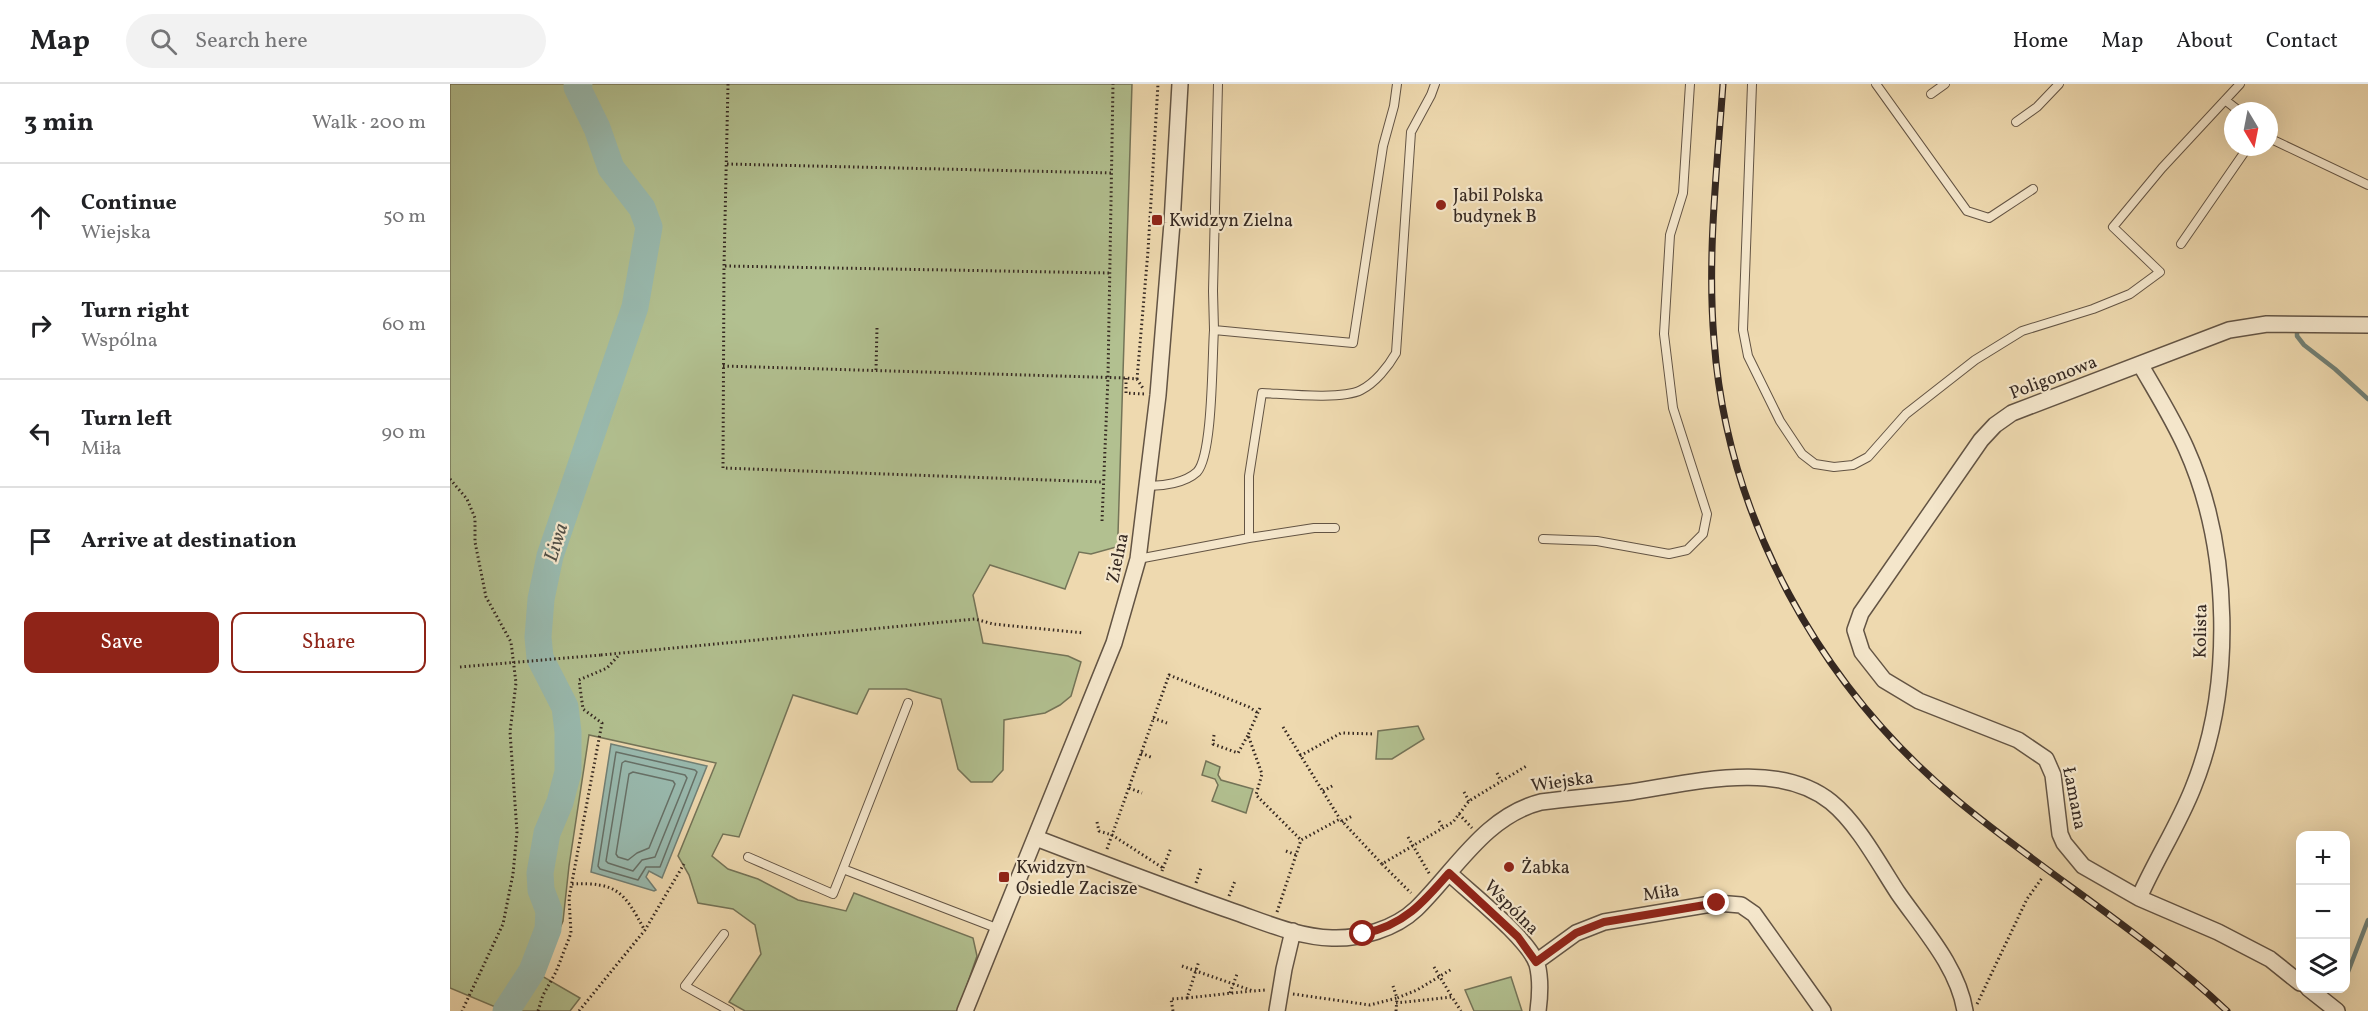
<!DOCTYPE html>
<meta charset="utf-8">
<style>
:root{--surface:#fff;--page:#f2f2f2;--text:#202124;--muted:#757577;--line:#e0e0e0;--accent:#8f2418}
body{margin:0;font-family:Vollkorn,serif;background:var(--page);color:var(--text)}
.controls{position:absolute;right:18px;bottom:18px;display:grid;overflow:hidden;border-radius:12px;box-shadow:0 6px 24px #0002}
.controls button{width:54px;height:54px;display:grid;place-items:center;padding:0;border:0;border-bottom:2px solid var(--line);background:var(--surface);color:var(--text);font:30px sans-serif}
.compass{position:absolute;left:1774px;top:18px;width:54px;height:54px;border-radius:50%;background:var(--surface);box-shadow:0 6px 24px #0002;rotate:170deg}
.stop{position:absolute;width:18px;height:18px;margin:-14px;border:4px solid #8f2418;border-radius:50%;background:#fff}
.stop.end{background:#8f2418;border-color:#fff;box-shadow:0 2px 6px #0008}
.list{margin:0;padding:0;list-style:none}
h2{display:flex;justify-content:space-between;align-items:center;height:78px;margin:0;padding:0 24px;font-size:26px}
h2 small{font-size:20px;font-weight:400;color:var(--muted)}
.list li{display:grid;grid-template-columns:39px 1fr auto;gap:18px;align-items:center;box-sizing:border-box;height:108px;padding:0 24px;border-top:2px solid var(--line)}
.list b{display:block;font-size:22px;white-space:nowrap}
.list p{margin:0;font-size:20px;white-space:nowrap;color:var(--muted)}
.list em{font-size:20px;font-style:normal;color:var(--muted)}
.actions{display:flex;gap:12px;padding:18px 24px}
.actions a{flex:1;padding:14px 0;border:2px solid var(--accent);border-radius:12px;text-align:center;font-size:21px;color:var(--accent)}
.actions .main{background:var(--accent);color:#fff}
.icon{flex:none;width:33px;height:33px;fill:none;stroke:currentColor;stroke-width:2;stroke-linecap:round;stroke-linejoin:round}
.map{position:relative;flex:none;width:1918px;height:927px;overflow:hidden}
header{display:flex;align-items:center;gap:36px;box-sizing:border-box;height:84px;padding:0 30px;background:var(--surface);border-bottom:2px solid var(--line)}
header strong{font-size:28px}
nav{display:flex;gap:33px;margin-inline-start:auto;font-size:21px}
.search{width:420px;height:54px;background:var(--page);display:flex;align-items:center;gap:15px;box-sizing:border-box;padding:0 21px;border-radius:33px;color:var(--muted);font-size:22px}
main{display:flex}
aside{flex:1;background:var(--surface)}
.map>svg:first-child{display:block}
</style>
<header>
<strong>Map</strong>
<div class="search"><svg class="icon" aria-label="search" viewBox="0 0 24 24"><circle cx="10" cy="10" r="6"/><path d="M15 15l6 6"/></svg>Search here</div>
<nav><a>Home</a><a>Map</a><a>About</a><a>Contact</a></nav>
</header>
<main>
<aside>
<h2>3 min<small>Walk · 200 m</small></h2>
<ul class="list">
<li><svg class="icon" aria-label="ahead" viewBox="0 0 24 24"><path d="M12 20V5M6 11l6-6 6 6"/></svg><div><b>Continue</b><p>Wiejska</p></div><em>50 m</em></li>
<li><svg class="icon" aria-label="right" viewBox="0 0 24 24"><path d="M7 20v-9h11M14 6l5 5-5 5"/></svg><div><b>Turn right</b><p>Wspólna</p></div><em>60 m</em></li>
<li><svg class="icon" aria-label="left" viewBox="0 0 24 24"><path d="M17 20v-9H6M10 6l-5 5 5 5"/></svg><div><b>Turn left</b><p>Miła</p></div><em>90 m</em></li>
<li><svg class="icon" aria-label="arrive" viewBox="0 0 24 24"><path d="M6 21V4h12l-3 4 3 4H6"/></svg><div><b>Arrive at destination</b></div></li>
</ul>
<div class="actions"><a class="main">Save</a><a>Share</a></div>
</aside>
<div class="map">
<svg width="1918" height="927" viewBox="0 0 1918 927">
<rect width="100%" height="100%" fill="#eed9af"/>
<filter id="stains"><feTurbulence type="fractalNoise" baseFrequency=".00333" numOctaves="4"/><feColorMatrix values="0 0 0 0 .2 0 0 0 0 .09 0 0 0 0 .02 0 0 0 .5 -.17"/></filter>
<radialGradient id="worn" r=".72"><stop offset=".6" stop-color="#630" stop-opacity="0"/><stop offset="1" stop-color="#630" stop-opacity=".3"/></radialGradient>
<path fill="#b2c090" stroke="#747458" stroke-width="1.5" d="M0,0H682L668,450L670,462L641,470L629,468L615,505L540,481L523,511L533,559L618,572L631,578L621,612L610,621L595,629L554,636L553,686L542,698H521L508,685L491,615L456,605H419L407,630L343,611L289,753L273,750L262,772L278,785L308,795L348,816L396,827L404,809L523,854L527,872L508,927H295L279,918L311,870L305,841L283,825L248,819L239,791L228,772L266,679L139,651L119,782L113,837L90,891L130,914L120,927H55L0,904Z
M968,642L974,655L942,675H926L928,647Z
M756,677L770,683L768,691L771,696L803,705L796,729L762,717L768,701L765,695L752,691Z
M1061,893L1072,927H1024L1015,906Z"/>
<path fill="#99baaf" stroke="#718076" stroke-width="1.5" d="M161,660L257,682L212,794L199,787L196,793L206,806L204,807L141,788Z"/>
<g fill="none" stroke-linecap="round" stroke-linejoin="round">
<path stroke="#677168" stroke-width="1.5" d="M166,668L245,686L247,688L210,783H196L188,796L150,785L148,782Z
M175,677L235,691L237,694L205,773L192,776L183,787L158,779L156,777L172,679Z
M183,688L223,697L225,700L199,764L187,769L178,776L168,773L166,770L179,690Z"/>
<path stroke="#718076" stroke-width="4.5" d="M1847,248V252L1854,261L1885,285L1918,315
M1896,893L1918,836
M1891,906V904"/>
<path stroke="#99baaf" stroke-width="27" d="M56,927L82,887L98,845L99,827L91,806L90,789L97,749L110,718L118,688V648L115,623L90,574L88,553L91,515L100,472L185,223L199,143L192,124L161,84L147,44L127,3L129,0"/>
<g stroke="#635444" stroke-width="10">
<path id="service" d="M1302,0L1293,246L1298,272L1330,337L1352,370L1365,380L1384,383L1403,381L1418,373L1456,330L1525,276L1572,247L1643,225L1680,210L1710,188L1663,143L1712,84L1790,0
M1426,0L1517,127L1539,134L1583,105
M1481,10L1495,0
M1775,16L1789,27
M1566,38L1587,23L1609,0
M1819,54L1918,101
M1731,160L1798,63
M764,246L763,207L768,0
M699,402C713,402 735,399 747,388C763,371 762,273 764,246L903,259L933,62L944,22L947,0
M799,454L864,444H885
M1093,455L1147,457L1219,470L1237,466L1253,450L1257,430L1223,324L1214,250L1220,151L1233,109L1240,0
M688,475L799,454V392L812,309C835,310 892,316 911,306C925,299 938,283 946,269L961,48L981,11L985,0
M458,619L393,785L549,845
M298,773L383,810L393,785
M274,850L235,902L280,927"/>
</g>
<g stroke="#635444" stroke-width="18">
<path id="minor" d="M586,754C651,779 716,804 782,827C814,838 847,853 882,854C910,855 945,845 966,825C1005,787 1035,732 1091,718C1121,714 1151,712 1181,708C1241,699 1328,675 1381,718C1408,740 1429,780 1448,809C1473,845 1508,883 1515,927
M999,789C1020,809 1078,854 1087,880C1091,895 1090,912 1088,927
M1689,814C1705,777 1728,742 1743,704C1784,603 1781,464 1736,364C1723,335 1706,308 1690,280
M1086,878L1126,849L1154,838L1267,819L1291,821L1304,830L1373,927
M1850,899L1820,875L1768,848L1689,814L1633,782L1614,759L1610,750L1603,691L1596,675L1568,656L1469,617L1434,596L1412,568L1405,546L1411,529L1531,356L1545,341L1562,329L1779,246L1817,240L1918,241
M1858,904L1887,927
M515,927L664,559L688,475L708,311L722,139L730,0
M827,927L834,885L843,847"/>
</g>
<path stroke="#352821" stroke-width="3" stroke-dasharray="1.5 3" stroke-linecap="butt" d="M278,0L274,182L273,384L652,398
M277,80L662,89
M275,182L660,189
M273,282L676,294L687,295L694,306
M426,286L427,244
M676,294V309L695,310
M687,295L698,167L708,0
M0,395L17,415L25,434V458L36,513L61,558L66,599L60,648L67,748L63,790L53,840L12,927
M652,437L658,293L663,0
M151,571L525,535L543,540L634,549
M810,624L798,651L812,690L806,711L851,756
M703,634L717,639
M833,643L890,735
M764,651L763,660L788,669L798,651
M691,669L703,674
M850,672L891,649L925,650
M1047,689L1051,697
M679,704L692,709
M873,707L884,701
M1014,708L1019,717
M1009,730L1022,744
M989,737L993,744
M647,738L649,747L662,751L713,784L712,787
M892,738L902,732
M958,753L980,791
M657,765L719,591L799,623L808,629
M836,767L846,771
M932,780L961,809
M713,784L721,764
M746,799L751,784
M122,800C167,798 174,808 194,845
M779,812L785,797
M827,828L851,756L890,735L932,780L1003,738L1019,717L1078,681
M732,882L803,907L816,906
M984,883L1002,913
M780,909L787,890
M843,910L920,921L947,914L943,902
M737,914L801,907
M946,919L1002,913L1011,927
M1527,920L1577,815L1592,794
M88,927L93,911L106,888L121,849L119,814L152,639L133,625L129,596L157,584L169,571
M129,927L195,846L234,780
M723,927L721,915L737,914L749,877
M946,927L947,914L967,906L1002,885"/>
<use href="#service" stroke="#f4e6cb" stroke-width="8"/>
<use href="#minor" stroke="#f4e6cb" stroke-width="15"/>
<g stroke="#352821" stroke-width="7">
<path id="rail" d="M1273,0C1267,85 1257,171 1264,256C1277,434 1370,603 1508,717C1595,789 1694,849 1777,927"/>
</g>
<use href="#rail" stroke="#f4e6cb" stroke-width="4.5" stroke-dasharray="14" stroke-linecap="butt"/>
<path stroke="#352821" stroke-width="3" stroke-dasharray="1.5 3" stroke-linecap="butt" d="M10,583L151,571"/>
</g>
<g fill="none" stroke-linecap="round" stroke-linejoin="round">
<path stroke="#8f2418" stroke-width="8" d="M913,850C954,841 973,819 999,789L1068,853L1086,878L1126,849L1154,838L1267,819"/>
</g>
<g fill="#8f2418" stroke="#f4e6cb" stroke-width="2">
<circle cx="991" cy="121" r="6"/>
<rect x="701" y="130" width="12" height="12" rx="3"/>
<circle cx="1059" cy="783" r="6"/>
<rect x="548" y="787" width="12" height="12" rx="3"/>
</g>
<g text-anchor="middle" stroke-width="4.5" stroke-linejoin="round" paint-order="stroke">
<g font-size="18" fill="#352821" stroke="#f4e6cb" text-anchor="start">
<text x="1003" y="117">Jabil Polska<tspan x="1003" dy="21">budynek B</tspan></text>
<text x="719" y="142">Kwidzyn Zielna</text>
<text x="566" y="789">Kwidzyn<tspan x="566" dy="21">Osiedle Zacisze</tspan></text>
<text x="1071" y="789">Żabka</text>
</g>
<g font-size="18" fill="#352821" stroke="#f4e6cb">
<text transform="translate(1603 293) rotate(-21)" y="6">Poligonowa</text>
<text transform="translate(667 474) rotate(-78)" y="6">Zielna</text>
<text transform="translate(1750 547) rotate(-89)" y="6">Kolista</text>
<text transform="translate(1112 697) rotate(-8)" y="6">Wiejska</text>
<text transform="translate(1625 714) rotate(79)" y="6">Łamana</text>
<text transform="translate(1211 808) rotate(-8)" y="6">Miła</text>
<text transform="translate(1062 823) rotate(45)" y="6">Wspólna</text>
</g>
<g font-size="20" font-style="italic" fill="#4e4c44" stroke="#f4e6cb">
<text transform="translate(105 458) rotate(-73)" y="7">Liwa</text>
</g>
</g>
<rect width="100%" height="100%" filter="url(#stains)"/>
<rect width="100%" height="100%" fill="url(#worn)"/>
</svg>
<div class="controls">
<button>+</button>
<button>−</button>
<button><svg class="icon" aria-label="layers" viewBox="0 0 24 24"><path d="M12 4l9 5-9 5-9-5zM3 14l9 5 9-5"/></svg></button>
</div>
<svg class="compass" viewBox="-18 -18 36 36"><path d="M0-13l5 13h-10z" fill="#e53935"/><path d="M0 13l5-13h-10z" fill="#757577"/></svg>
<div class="stop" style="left:913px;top:850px"></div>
<div class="stop end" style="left:1267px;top:819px"></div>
</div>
</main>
